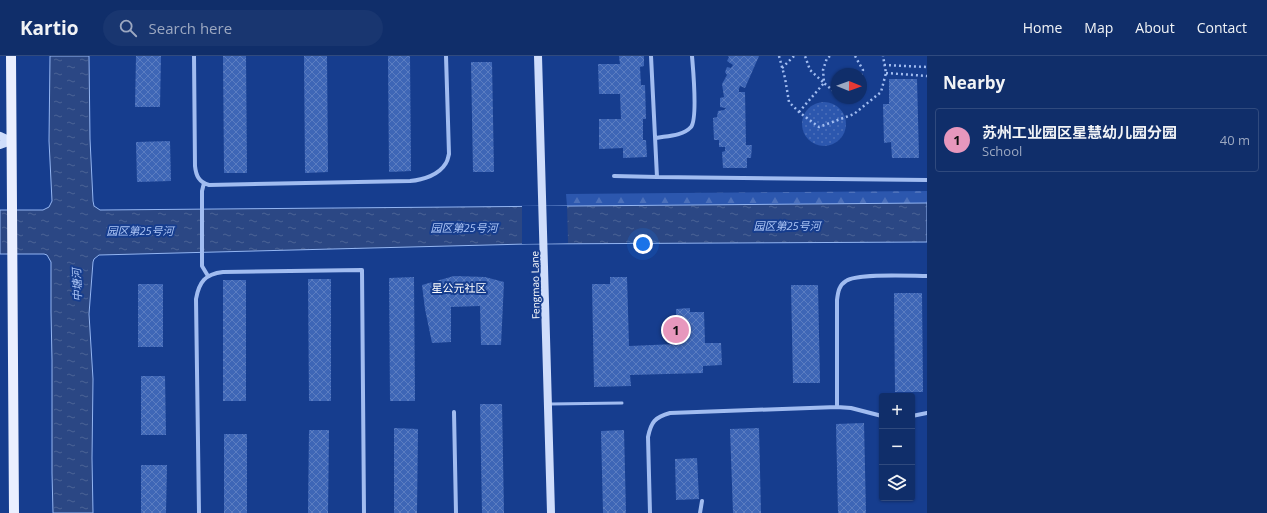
<!DOCTYPE html>
<meta charset="utf-8">
<style>
:root{--surface:#102e6a;--page:#193670;--text:#f1f3f6;--muted:#9ca8c1;--line:#304a7e;--accent:#e797bd}
body{margin:0;font-family:"Open Sans","Noto Sans SC",sans-serif;background:var(--page);color:var(--text)}
.controls{position:absolute;right:12px;bottom:12px;display:grid;overflow:hidden;border-radius:4px;box-shadow:0 1px 3px #0004}
.controls button{width:36px;height:36px;display:grid;place-items:center;padding:0;border:0;border-bottom:1px solid var(--line);background:var(--surface);color:var(--text);font:20px sans-serif}
.compass{position:absolute;left:831px;top:12px;width:36px;height:36px;border-radius:50%;background:var(--surface);box-shadow:0 1px 3px #0004;rotate:91deg}
.you{position:absolute;left:643px;top:188px;width:14px;height:14px;margin:-10px;border:3px solid #fff;border-radius:50%;background:#1a73e8;box-shadow:0 0 0 6px #1a73e833}
.badge{display:grid;place-items:center;width:26px;height:26px;border-radius:50%;background:var(--accent);color:#111;font-size:13px;font-weight:700}
.pin{position:absolute;translate:-50% -50%;border:2px solid #fff;box-shadow:0 1px 4px #0006}
.list{margin:0;padding:0;list-style:none}
h2{display:flex;justify-content:space-between;align-items:center;height:52px;margin:0;padding:0 16px;font-size:17px}
h2 small{font-size:13px;font-weight:400;color:var(--muted)}
.list li{display:grid;grid-template-columns:26px 1fr auto;gap:12px;align-items:center;box-sizing:border-box;height:64px;margin:0 8px 8px;padding:0 8px;border:1px solid var(--line);border-radius:4px}
.list b{display:block;font-size:15px;white-space:nowrap}
.list p{margin:0;font-size:13px;white-space:nowrap;color:var(--muted)}
.list em{font-size:13px;font-style:normal;color:var(--muted)}
.icon{flex:none;width:22px;height:22px;fill:none;stroke:currentColor;stroke-width:2;stroke-linecap:round;stroke-linejoin:round}
.map{position:relative;flex:none;width:927px;height:457px;overflow:hidden}
header{display:flex;align-items:center;gap:24px;box-sizing:border-box;height:56px;padding:0 20px;background:var(--surface);border-bottom:1px solid var(--line)}
header strong{font-size:19px}
nav{display:flex;gap:22px;margin-inline-start:auto;font-size:14px}
.search{width:280px;height:36px;background:var(--page);display:flex;align-items:center;gap:10px;box-sizing:border-box;padding:0 14px;border-radius:22px;color:var(--muted);font-size:15px}
main{display:flex}
aside{flex:1;background:var(--surface)}
.map>svg:first-child{display:block}
</style>
<header>
<strong>Kartio</strong>
<div class="search"><svg class="icon" aria-label="search" viewBox="0 0 24 24"><circle cx="10" cy="10" r="6"/><path d="M15 15l6 6"/></svg>Search here</div>
<nav><a>Home</a><a>Map</a><a>About</a><a>Contact</a></nav>
</header>
<main>
<div class="map">
<svg width="927" height="457" viewBox="0 0 927 457">
<defs>
<pattern id="forest-firs" width="22" height="20" patternUnits="userSpaceOnUse"><rect width="22" height="20" fill="#2c57ae"/><path d="M5 1l3.5 6h-7zM16 11l3.5 6h-7z" fill="#4c70ba"/></pattern>
<pattern id="park-dots" width="8" height="8" patternUnits="userSpaceOnUse"><rect width="8" height="8" fill="#2c57ae"/><path d="M2 2h.1M6 6h.1" fill="none" stroke="#4c70ba" stroke-width="1.8" stroke-linecap="round"/></pattern>
<pattern id="water-ripples" width="26" height="14" patternUnits="userSpaceOnUse"><rect width="26" height="14" fill="#2b4784"/><path d="M2 4q2-2 4 0t4 0M15 11q2-2 4 0t4 0" fill="none" stroke="#4b6396"/></pattern>
<pattern id="building-cross-hatch" width="8" height="8" patternUnits="userSpaceOnUse"><rect width="8" height="8" fill="#3e66b6"/><path d="M0 0l8 8M0 8l8-8" fill="none" stroke="#5b7dc1"/></pattern>
</defs>
<rect width="100%" height="100%" fill="#163d8e"/>
<path fill="url(#forest-firs)" d="M927,135V147L567,150L566,138Z"/>
<path fill="url(#park-dots)" d="M802 68a22 22 0 1 1 44 0a22 22 0 1 1-44 0Z"/>
<path fill="url(#water-ripples)" stroke="#93b5f2" d="M50,0H89L90,83L93,145L94,150L100,154L927,147V186L527,188L99,199L94,203L93,206L89,258L93,323L92,402L93,457H53L52,417V304L51,256V206L47,199L44,198H0V154H43L49,151L52,145L49,85Z"/>
<path fill="#163d8e" d="M522,150H567L568,187L522,188Z"/>
<path fill="url(#building-cross-hatch)" d="M136,0H161L160,51H135Z
M223,0H246L247,117H224Z
M304,0H327L328,116L305,117Z
M388,0H410L411,115L389,116Z
M619,0H644V10L640,11L641,29H645L646,63H643V84H646L647,101L623,102V92L599,93V63H621L620,38H599L598,8H620Z
M728,0H759L745,32L740,30L739,33V36H745L746,89H752L751,102H747V112H723L722,96L725,95V91H719V84H714L713,62L717,61L718,55L724,54L726,52L720,51V42L724,41L722,28L727,19L725,16L727,11L731,12L733,9L727,5L729,1Z
M471,6H492L494,116H473Z
M889,23H917L919,102H892L891,86L884,87L883,48H889Z
M170,85L171,125L137,126L136,86Z
M454,220L485,221L504,226L501,289H481L480,250L451,251V286L432,287L425,253L422,229Z
M414,221L415,345H390L389,222Z
M610,221H627L629,290L676,288V253L690,252V256H704L705,287H721L722,309L703,310V317L630,319L631,330L594,331L592,228H610Z
M308,223H331V345H309Z
M223,224H246V345H223Z
M138,228H163V291H138Z
M791,229H818L820,327H793Z
M894,237H922L923,336H895Z
M141,320H165L166,379H141Z
M480,348H502L504,457H482Z
M864,367L866,457H838L836,368Z
M394,372L418,373L417,457H394Z
M759,372L761,457H733L730,373Z
M309,374H329L328,457H308Z
M624,374L626,457H603L601,375Z
M224,378H247V457H224Z
M697,402L699,443L676,444L675,403Z
M141,409H167L166,457H141Z"/>
<g fill="none" stroke-linecap="round" stroke-linejoin="round">
<path stroke="#a1bcf0" stroke-width="2.5" stroke-dasharray="2 3" stroke-linecap="butt" d="M779,0L785,22L789,46L799,56L819,71L854,58L881,36L886,17L883,0
M830,0L827,2L823,14L824,27L837,38
M855,0L863,14L861,21
M884,9L927,11
M782,12L794,0
M886,17L927,20
M799,56L824,27L810,14L805,0"/>
<path stroke="#a1bcf0" stroke-width="3" d="M550,348L622,347"/>
<path stroke="#a1bcf0" stroke-width="4" d="M194,0L195,110C196,120 199,126 209,129L410,125C423,124 439,119 446,107C448,104 448,101 449,98L446,0
M651,0L657,121L927,124
M656,82C666,80 683,80 691,71C698,62 693,13 692,0
M614,120L657,121
M204,127L202,135V210L208,220
M837,351V244C838,236 839,229 846,225C857,217 911,220 927,220
M454,356L456,457
M912,360L927,357
M199,457L196,243C199,226 205,218 223,216L362,214L364,457
M650,457L648,381C651,366 655,361 670,357L837,351L851,352L882,360
M700,457L702,445"/>
<path stroke="#cfddfb" stroke-width="8" d="M538,0L551,457
M0,80L11,85
M0,89L11,85"/>
<path stroke="#eaefff" stroke-width="10" d="M11,0L14,457"/>
</g>
<g text-anchor="middle" stroke-width="4" stroke-linejoin="round" paint-order="stroke">
<g font-size="10" fill="#fff" stroke="#163d8e">
<text transform="translate(535 229) rotate(-91)" y="4">Fengmao Lane</text>
</g>
<g font-size="11" font-style="italic" fill="#adc6f7" stroke="#163d8e">
<text x="787" y="174">园区第25号河</text>
<text x="464" y="176">园区第25号河</text>
<text x="140" y="179">园区第25号河</text>
<text transform="translate(77 229) rotate(-92)" y="4">中塘河</text>
</g>
<g font-size="11" fill="#fff" stroke="#163d8e">
<text x="459" y="236">星公元社区</text>
</g>
</g>
</svg>
<div class="controls">
<button>+</button>
<button>−</button>
<button><svg class="icon" aria-label="layers" viewBox="0 0 24 24"><path d="M12 4l9 5-9 5-9-5zM3 14l9 5 9-5"/></svg></button>
</div>
<svg class="compass" viewBox="-18 -18 36 36"><path d="M0-13l5 13h-10z" fill="#e53935"/><path d="M0 13l5-13h-10z" fill="#9ca8c1"/></svg>
<div class="you"></div>
<div class="pin badge" style="left:676px;top:274px">1</div>
</div>
<aside>
<h2>Nearby<small></small></h2>
<ul class="list">
<li><span class="badge">1</span><div><b>苏州工业园区星慧幼儿园分园</b><p>School</p></div><em>40 m</em></li>
</ul>
</aside>
</main>
